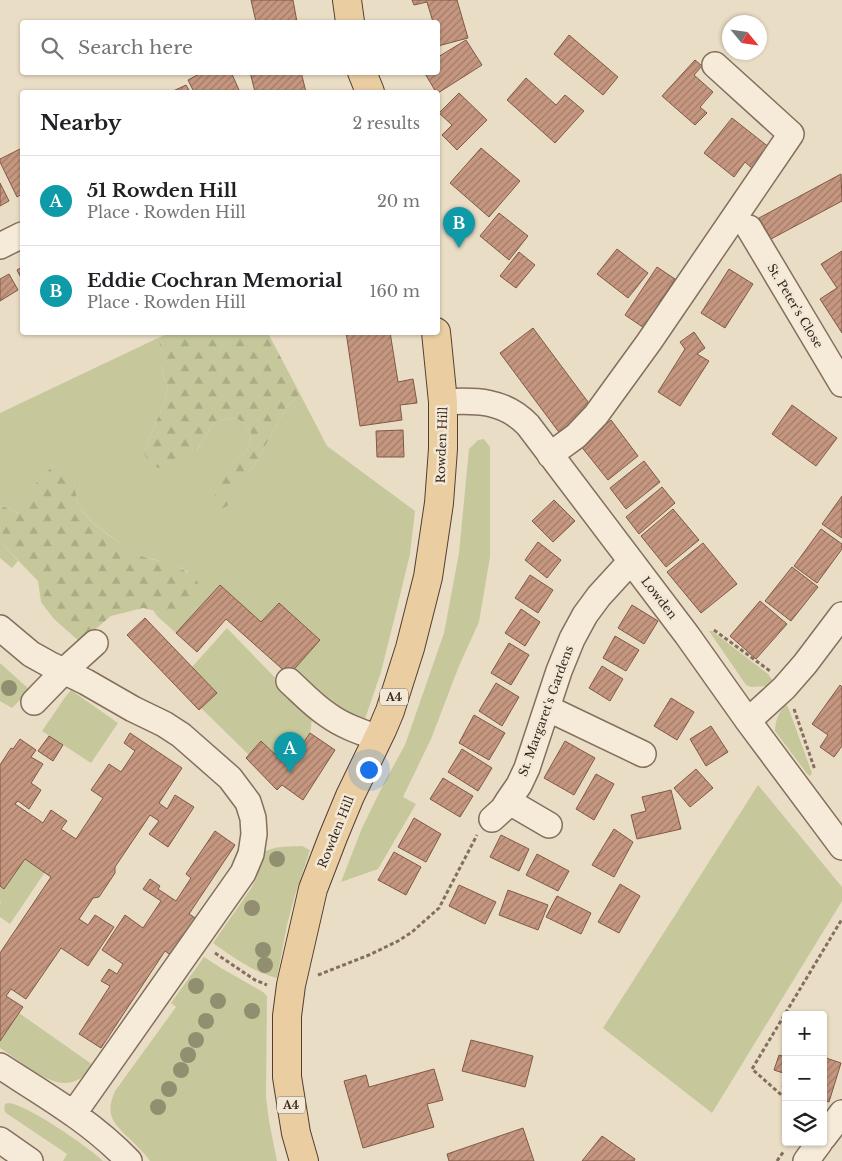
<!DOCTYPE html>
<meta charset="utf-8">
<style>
:root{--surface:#fff;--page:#f2f2f2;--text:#202124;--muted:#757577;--line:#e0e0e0;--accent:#8e333a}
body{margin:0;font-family:"Libre Baskerville",serif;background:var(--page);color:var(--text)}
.controls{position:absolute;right:15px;bottom:15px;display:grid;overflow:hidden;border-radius:5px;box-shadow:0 1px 4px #0004}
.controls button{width:45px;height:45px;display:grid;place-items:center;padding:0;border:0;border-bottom:1px solid var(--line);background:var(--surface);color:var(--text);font:25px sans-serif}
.compass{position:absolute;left:722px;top:15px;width:45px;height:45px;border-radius:50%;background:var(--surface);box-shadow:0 1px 4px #0004;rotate:119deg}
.you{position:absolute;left:368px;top:769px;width:18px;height:18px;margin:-12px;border:4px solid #fff;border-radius:50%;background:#1a73e8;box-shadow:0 0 0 8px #1a73e833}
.badge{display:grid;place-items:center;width:32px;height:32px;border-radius:50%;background:var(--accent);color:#fff;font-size:16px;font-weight:700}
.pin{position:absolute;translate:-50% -41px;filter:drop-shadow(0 1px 2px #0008)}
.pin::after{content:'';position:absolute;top:26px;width:18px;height:15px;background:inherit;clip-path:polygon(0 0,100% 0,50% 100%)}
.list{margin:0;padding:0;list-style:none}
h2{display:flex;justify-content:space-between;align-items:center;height:65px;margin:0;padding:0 20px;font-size:21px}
h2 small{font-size:16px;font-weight:400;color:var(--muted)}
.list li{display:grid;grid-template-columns:32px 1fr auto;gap:15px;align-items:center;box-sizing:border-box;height:90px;padding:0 20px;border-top:1px solid var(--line)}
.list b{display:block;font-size:19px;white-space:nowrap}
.list p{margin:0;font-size:16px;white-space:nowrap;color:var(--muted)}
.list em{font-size:16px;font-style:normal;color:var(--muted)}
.icon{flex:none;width:28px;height:28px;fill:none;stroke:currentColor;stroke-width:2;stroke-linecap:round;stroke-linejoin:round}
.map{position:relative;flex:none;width:842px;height:1161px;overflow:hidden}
.search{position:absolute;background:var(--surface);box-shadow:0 1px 4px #0004;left:20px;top:20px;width:420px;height:55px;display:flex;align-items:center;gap:12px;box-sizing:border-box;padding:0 18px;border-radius:5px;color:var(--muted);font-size:19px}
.panel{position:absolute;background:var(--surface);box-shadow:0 1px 4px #0004;left:20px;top:90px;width:420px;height:245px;border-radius:5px}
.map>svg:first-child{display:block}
</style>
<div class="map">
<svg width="842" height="1161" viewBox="0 0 842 1161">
<defs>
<pattern id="forest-firs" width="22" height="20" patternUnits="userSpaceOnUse" patternTransform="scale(1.25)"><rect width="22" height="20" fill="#c6c89b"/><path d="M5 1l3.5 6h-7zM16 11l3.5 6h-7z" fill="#abac85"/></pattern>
<pattern id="building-hatch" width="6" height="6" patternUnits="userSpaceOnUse" patternTransform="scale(1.25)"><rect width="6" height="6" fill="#c59780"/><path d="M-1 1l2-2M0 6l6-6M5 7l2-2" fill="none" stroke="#a17b68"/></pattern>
</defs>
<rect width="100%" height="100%" fill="#eaddc6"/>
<path fill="#c6c89b" d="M158,338L161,349V365L164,378L168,388L165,401L151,434L144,453L197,450L214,423L234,417L244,423L251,433L250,444L244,454L230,464L241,484L249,471L258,459L286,408L300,394L327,446L415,511L410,554L397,608L381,672L365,719L340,709L325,701L293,671L320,640L279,603L261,622L220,585L176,633L157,616L153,610L160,612L188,572C181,568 174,564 167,563C158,560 150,559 141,556C130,552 121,544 112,537C87,519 73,509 75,476L55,465L42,475L18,513L0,505V413Z
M484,439L490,447V557L479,622L459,666L431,739L403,797L416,804L378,869L341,882L362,828L385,781L405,745L444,633L459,553L469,449L478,440Z
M0,542L18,561L12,568L0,558Z
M227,628L287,690L312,719L310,733L291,761L280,759L261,741L249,755L201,708L217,693L192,667Z
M709,631H712L768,674L773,681L770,686L751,687L746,685Z
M0,663L30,690L12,708L0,701Z
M71,690L118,723L91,763L42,731L66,696Z
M786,705L788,707L812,773L810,776L808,775L775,731C775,722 779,710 786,705Z
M758,785L842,887V901L712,1113L603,1028Z
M302,846L310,850L295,895L287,925L277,978C253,972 233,957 213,943L252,887L257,877L262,853C277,845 285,847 302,846Z
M25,859L45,872L10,924L0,917V904L1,902L0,901V886L4,889Z
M204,957L221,968L263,992L267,996L266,1097L269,1121L277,1161H150C145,1154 138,1147 132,1141C114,1124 104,1116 115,1091L176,1007L171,1003Z
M19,1013L93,1065C73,1095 50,1082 26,1066C17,1060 9,1054 0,1048V1041Z
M8,1103C25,1103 90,1148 103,1161H63L67,1154L6,1113C4,1110 4,1108 5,1104Z"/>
<path fill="url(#forest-firs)" d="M169,333H268L300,394L286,408L258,459L249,471L230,504L222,509L216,506L214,499L222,477L230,464L244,454L250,444L251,433L244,423L234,417L214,423C206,435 188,469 173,470C170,470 167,469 165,469C151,467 150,464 144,453L151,434L165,401L168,388L164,378L161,365V349L158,338Z
M55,465L65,466L75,476C73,510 88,520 113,538C121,544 130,551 139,555C148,559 156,560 165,562C179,565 189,573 198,582L197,594L188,609L178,613L160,612L143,608L111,616L80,642L54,619L41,602L38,581L0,542V505L18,513L34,486L42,475Z"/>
<path fill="url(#building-hatch)" stroke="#815945" d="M251,0H293L297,22H256Z
M412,0H457L468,38L438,46V22H433L427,2L414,5Z
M569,35L618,77L603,95L554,54Z
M466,40L482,65L438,93L436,92L424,72H438V57Z
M695,60L702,66L694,75L713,92L700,107L707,113L695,125L662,96Z
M203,72H231L239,90L234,92H194L188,80Z
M250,72H301L306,92H255Z
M526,78L556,105L565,95L584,111L555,143L507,100Z
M186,85L190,92H171Z
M459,93L487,120L457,150L442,135L452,125L439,113Z
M732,118L770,148L753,169L745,162L734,177L704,153Z
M22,148V194L17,197L0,162V159Z
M481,148L520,181L489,217L450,183Z
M841,174L842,201L771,239L759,218Z
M0,183L9,201L0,206Z
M499,213L528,236L509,260L480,236Z
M617,249L648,273L628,298L597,274Z
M842,251V333L820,299L837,288L821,264Z
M519,252L535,265L516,288L500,276Z
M22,267V280L17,270Z
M657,267L675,279L659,303L666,307L650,332L625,315Z
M729,269L753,284L725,328L701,313Z
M9,274L18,290L0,301V279Z
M533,328L594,410L561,435L500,353Z
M346,332H390L398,382L413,379L417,403L400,405L402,420L360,426Z
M694,332L705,348L697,354L709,361L680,406L658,392L685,349L680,342Z
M792,405L837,438L816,466L772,434Z
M611,420L638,456L608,480L580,445Z
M403,430L404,457H377L376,431Z
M644,461L660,482L626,509L610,488Z
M662,487L675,503L639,534L626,517Z
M842,496V538L822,524Z
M554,500L575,521L553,542L532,521Z
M673,509L699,540L666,567L641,536Z
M821,529L842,544V549L817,583L794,566Z
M538,542L561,560L547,578L525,560Z
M703,543L737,584L701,613L667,572Z
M792,567L818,587L791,621L765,601Z
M530,575L553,590L538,613L515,598Z
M220,585L261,622L279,603L320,640L289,675L226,619L197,652L176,633Z
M760,601L787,624L756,659L730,636Z
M632,605L658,621L644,644L618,628Z
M521,609L540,622L525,646L505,633Z
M145,618L217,693L199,710L127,635Z
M615,636L639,650L626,671L603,658Z
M509,643L529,655L511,685L491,673Z
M602,666L623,679L610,701L589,688Z
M496,683L519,697L502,726L479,711Z
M840,685L842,687V746L834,757L820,747L828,735L812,724Z
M671,698L694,712L677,740L654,726Z
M474,715L505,733L489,760L459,743Z
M711,726L728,752L706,766L690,739Z
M130,733L182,768L159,803L167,809L175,795L194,807L168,847L149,834L159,821L150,815L115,867V873L99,897L93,898L79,919L88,925L95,915L114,927L88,966L61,948L26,999L11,989L6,996L23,1007L0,1041V953L51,877L25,859L4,889L0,886V765L11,748L13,749L20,739L36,750L31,757L43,764L31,783L41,790L29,809L18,801L15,804L43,823L51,810L67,821L61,829L76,839L103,798L91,790L109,764L121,772L135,751L124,743Z
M310,733L335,750L303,800L282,785L277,790L246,758L261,741L280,759L283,756L291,761Z
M49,736L63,745L53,761L38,751Z
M565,741L595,758L574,795L544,778Z
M462,749L492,768L478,791L448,772Z
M696,769L713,788L690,807L674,788Z
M596,774L614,784L594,820L576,809Z
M443,778L473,796L460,817L430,799Z
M671,790L681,829L637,839L631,815L646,811L642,797Z
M414,818L441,834L426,862L398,847Z
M614,829L633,842L614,877L592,865Z
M215,831L235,845L189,914L197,919L172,956L165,951L101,1048L79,1034L110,986L101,981L109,969L117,974L123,964L102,950L125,915L143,928L161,901L143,889L150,879L160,886L158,889L176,901L191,878L186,874Z
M501,835L529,849L519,871L490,857Z
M394,852L421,867L406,895L378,880Z
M537,854L569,871L558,891L526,875Z
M620,884L640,896L619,933L598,922Z
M459,885L496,902L485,924L449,906Z
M508,890L548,905L538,930L499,915Z
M557,896L591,913L581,934L546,917Z
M471,1040L533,1056L525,1087L462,1071Z
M779,1055L786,1057V1074L774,1070Z
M823,1057L841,1063L829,1102L823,1100Z
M434,1069L443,1100L427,1104L434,1127L363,1148L344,1081L366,1075L369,1087Z
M786,1074V1089L782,1087Z
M523,1128L534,1161H449L447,1154Z
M602,1136L635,1159L634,1161H582Z"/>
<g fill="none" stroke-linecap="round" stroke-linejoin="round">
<g stroke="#846f5e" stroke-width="28">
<path id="minor" d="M749,228L842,384
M0,246L22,235
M443,402C476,400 504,400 528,425L687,635L748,721L842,847
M550,455L576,436L596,415L649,342L791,134L715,65
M0,628L31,654L49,664L86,682L133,709L164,724L181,735L230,778L248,802L253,818L254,834L251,854L243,873L74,1113
M289,681C302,693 314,706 328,715C343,726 361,732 378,738
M34,702L64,671L95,643
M547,708L643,754
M748,721L784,688L805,664L842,615
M492,819L503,809L508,801
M549,825L508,801L519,785L527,768L559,671L572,639L585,615L599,596L631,561
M0,1066C45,1095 92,1122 129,1161
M823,1138L842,1113
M0,1140L30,1161
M806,1161L820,1142"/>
</g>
<g stroke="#533e31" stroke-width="30">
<path id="major" d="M347,0L350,22
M362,72L370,92
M304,1161L296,1133L287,1077V1016L291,985L313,889L333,837L350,796L382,730L390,711L410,648L428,577L439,503L443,449V402L436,332"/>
</g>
<path stroke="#846f5e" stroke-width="3" stroke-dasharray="4 2.5" stroke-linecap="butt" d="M714,630L770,671
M794,709L815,770
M215,953L255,980L267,985
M318,975L369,955L398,941L412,932L439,908L477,835
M786,1099L752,1069L842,919
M777,1161L784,1151"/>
<use href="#minor" stroke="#f6ebd9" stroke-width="25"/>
<use href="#major" stroke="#eacea2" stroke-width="28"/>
</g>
<g fill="#918f6f">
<circle cx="9" cy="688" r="8"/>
<circle cx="277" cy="859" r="8"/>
<circle cx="252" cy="908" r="8"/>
<circle cx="263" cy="950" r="8"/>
<circle cx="265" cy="965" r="8"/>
<circle cx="196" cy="986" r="8"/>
<circle cx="218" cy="1001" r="8"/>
<circle cx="252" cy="1011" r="8"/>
<circle cx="206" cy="1021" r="8"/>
<circle cx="196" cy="1040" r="8"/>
<circle cx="188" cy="1055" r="8"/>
<circle cx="181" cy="1070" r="8"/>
<circle cx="169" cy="1089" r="8"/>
<circle cx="158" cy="1107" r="8"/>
</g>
<g text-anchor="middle" stroke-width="5" stroke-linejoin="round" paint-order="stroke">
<g fill="#f3e8d5" stroke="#6f6256" stroke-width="1">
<rect x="380" y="688.5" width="28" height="17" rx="4"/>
<rect x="277" y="1096.5" width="28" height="17" rx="4"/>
</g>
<g font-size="11" font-weight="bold" fill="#362920">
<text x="394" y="701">A4</text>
<text x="291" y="1109">A4</text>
</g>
<g font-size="12" fill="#362920" stroke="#f3e8d5">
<text transform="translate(795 306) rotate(59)" y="4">St. Peter's Close</text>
<text transform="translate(442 445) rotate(-88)" y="4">Rowden Hill</text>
<text transform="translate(659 598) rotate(52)" y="4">Lowden</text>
<text transform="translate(546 711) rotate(-70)" y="4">St. Margaret's Gardens</text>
<text transform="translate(336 832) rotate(-68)" y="4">Rowden Hill</text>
</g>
</g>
</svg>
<div class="controls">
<button>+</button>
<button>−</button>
<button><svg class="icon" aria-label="layers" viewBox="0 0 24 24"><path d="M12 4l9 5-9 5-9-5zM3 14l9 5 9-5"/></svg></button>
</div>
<svg class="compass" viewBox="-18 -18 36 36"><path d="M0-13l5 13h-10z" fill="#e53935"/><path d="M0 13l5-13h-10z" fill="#757577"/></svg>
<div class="you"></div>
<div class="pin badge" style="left:290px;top:773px;background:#0f9aa8">A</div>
<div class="pin badge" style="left:459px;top:248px;background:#0f9aa8">B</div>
<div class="search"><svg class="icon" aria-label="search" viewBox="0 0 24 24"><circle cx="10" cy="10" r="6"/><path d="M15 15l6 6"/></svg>Search here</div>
<section class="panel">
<h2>Nearby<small>2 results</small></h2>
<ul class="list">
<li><span class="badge" style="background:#0f9aa8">A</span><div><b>51 Rowden Hill</b><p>Place · Rowden Hill</p></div><em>20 m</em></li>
<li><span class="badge" style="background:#0f9aa8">B</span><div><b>Eddie Cochran Memorial</b><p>Place · Rowden Hill</p></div><em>160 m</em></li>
</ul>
</section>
</div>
